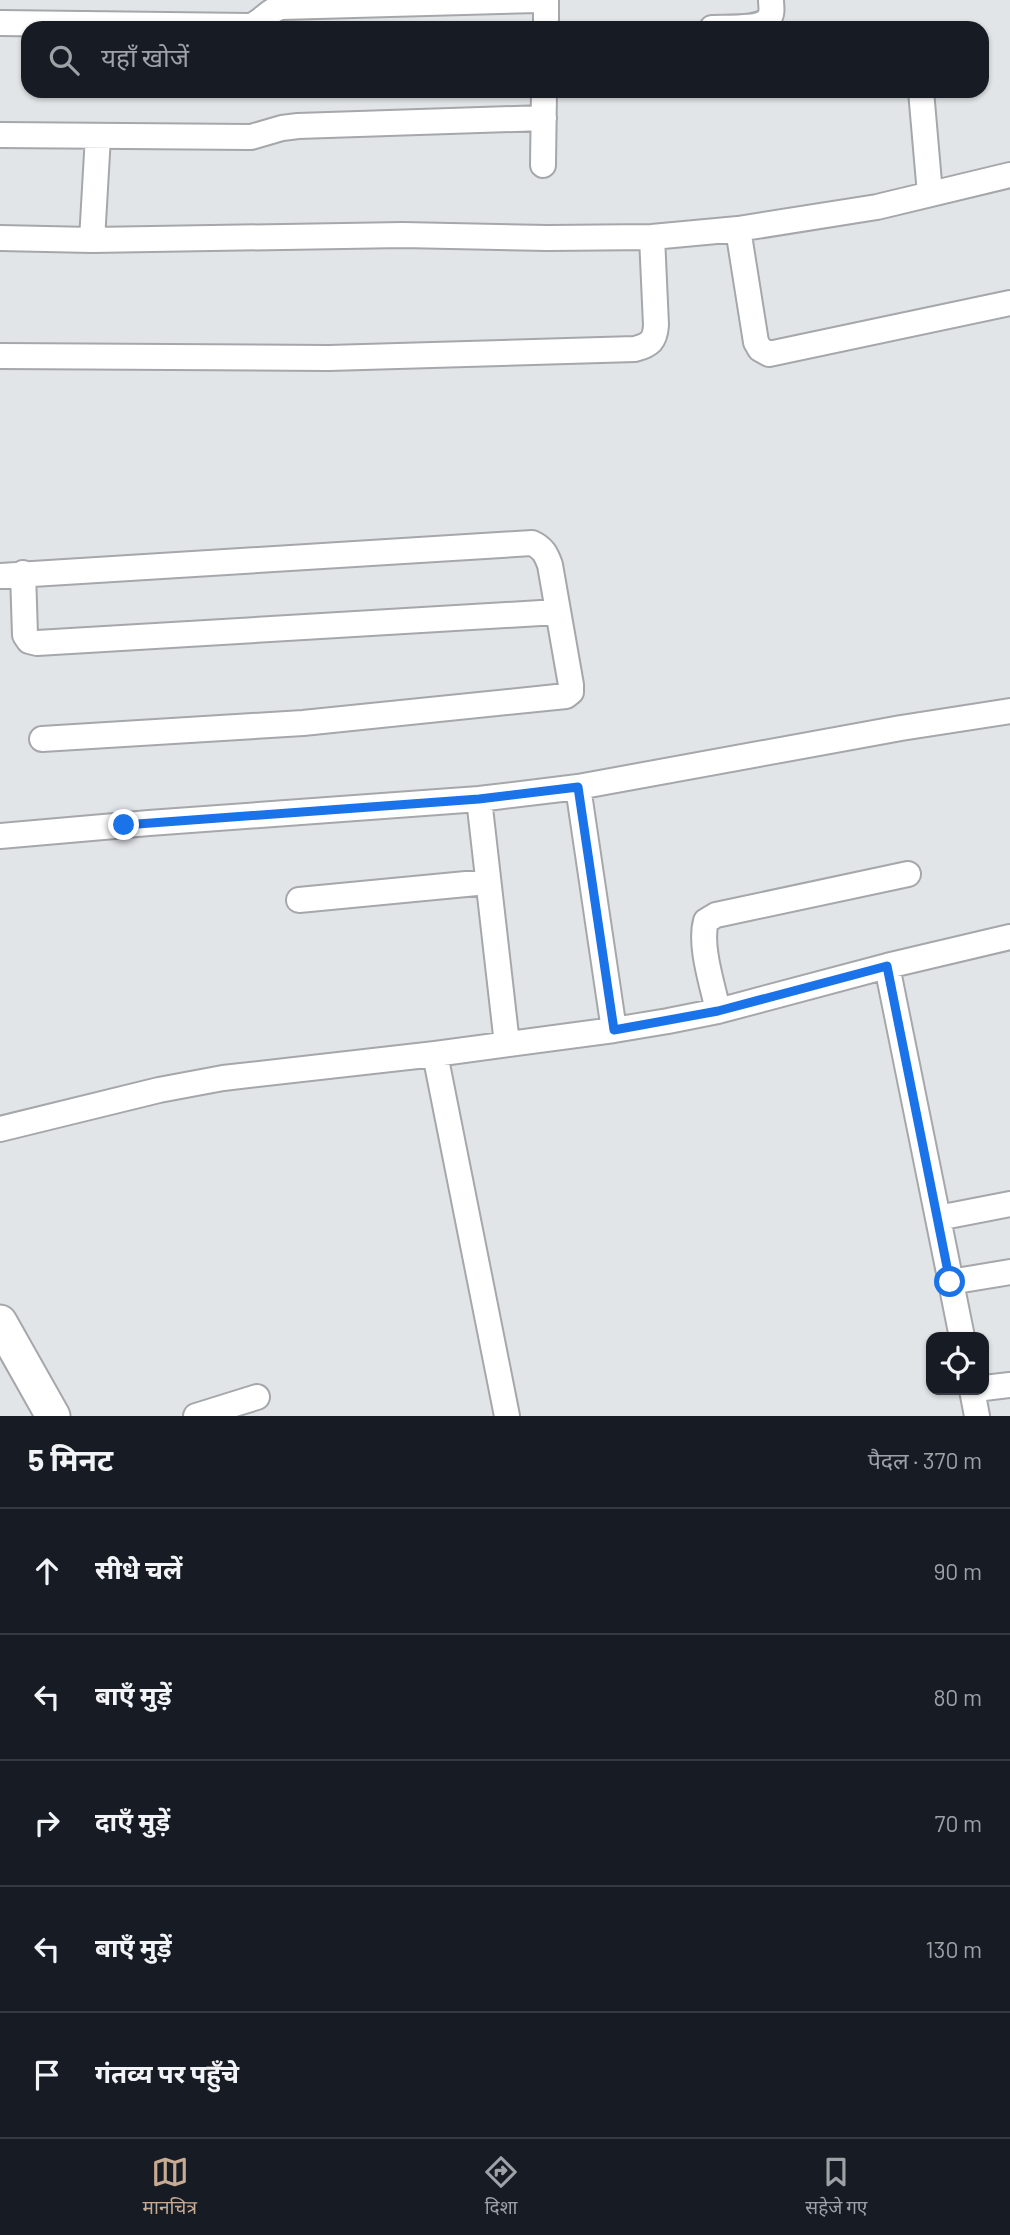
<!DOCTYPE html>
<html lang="hi">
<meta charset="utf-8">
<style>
:root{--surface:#171b24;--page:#242831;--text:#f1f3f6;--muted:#9ea1a6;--line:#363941;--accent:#c7ac93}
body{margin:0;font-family:Barlow,"Noto Sans Devanagari",sans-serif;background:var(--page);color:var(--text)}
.controls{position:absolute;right:21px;bottom:21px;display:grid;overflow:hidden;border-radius:14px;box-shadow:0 2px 5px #0004}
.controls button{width:63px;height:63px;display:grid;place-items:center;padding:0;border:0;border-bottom:2px solid var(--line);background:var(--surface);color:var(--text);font:35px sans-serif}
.stop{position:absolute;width:21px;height:21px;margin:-16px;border:5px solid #1a73e8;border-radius:50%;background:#fff}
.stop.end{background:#1a73e8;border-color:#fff;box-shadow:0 2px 7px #0008}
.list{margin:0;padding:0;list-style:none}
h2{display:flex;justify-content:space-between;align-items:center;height:91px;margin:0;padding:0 28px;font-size:30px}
h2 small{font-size:23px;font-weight:400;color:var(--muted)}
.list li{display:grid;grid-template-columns:46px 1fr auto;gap:21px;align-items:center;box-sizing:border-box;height:126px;padding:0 28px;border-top:2px solid var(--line)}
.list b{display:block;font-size:26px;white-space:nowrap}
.list em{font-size:23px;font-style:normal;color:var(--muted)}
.icon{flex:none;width:38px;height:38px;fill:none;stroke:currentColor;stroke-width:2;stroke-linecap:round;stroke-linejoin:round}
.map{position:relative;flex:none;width:1010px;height:1416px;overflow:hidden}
.search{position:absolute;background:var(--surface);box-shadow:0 2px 5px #0004;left:21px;right:21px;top:21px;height:77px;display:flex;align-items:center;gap:18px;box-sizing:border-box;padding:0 24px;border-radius:21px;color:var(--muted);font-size:26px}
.sheet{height:721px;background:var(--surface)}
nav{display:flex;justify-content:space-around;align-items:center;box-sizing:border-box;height:98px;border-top:2px solid var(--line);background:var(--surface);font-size:19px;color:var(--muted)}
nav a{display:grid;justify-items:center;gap:4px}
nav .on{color:var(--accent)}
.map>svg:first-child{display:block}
</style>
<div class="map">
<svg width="1010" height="1416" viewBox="0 0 1010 1416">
<rect width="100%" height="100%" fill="#e2e5e7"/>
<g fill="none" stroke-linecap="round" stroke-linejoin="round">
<g stroke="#a5a7aa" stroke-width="28">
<path id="street" d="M0,23L251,26C263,21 269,10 281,7L537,0
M546,28V0
M712,28C725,27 762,30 769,18C773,13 771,6 771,0
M921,91L930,194
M0,135L251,137L282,128L298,126L544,118
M543,165L544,91
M738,229L756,342L760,349L769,354L1010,303
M0,238L92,240L403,235L548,238L652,237L738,229L877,207L1010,175
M92,240L98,136
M0,356L329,358L635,349C650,345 655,341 656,325L652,237
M23,573L25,635L29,641L37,643L557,612
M0,576L532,543C543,548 546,554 550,565L571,685V692L566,696L303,723L42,739
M578,787L614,1030
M479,799L507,1044
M0,836L149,823L479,799L578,787L901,728L1010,711
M299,900L487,882
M887,966L962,1337
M718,1011C713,986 699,946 706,921L716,915L908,874
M435,1054L507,1416
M0,1129L159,1090L223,1078L435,1054L614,1030L668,1021L718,1011L887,966L1010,937
M938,1218L1010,1204
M950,1282L1010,1272
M984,1388L1010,1385
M972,1390L977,1416
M196,1416L257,1397"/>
</g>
<g stroke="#a5a7aa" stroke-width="37">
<path id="secondary" d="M0,1322L53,1416"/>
</g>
<use href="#street" stroke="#fff" stroke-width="24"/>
<use href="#secondary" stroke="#fff" stroke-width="33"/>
</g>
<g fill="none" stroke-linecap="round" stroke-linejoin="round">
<path stroke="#1a73e8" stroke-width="9" d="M124,825L479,799L578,787L614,1030L718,1011L887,966L950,1282"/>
</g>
</svg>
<div class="controls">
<button><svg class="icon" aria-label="locate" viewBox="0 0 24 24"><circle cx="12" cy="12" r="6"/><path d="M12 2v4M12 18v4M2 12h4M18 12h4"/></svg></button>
</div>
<div class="stop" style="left:950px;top:1282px"></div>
<div class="stop end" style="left:124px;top:825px"></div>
<div class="search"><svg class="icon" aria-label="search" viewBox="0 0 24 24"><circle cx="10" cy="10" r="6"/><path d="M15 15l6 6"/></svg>यहाँ खोजें</div>
</div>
<section class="sheet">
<h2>5 मिनट<small>पैदल · 370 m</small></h2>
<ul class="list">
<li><svg class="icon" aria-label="ahead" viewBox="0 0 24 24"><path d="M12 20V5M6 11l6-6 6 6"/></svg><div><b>सीधे चलें</b></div><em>90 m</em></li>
<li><svg class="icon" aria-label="left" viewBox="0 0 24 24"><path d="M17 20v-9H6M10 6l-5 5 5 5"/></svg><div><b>बाएँ मुड़ें</b></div><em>80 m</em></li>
<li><svg class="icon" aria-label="right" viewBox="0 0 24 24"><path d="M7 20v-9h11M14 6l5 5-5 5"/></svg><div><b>दाएँ मुड़ें</b></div><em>70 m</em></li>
<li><svg class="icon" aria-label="left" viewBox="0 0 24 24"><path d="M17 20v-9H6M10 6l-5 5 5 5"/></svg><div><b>बाएँ मुड़ें</b></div><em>130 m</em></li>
<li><svg class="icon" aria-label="arrive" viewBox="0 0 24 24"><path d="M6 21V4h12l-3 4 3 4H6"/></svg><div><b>गंतव्य पर पहुँचे</b></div></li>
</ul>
</section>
<nav>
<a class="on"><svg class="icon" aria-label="map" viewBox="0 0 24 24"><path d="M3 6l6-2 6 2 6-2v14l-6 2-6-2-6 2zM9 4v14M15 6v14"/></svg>मानचित्र</a>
<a><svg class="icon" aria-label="directions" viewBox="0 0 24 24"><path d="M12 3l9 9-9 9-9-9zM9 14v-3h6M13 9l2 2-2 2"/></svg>दिशा</a>
<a><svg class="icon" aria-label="saved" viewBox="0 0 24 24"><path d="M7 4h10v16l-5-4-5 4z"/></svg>सहेजे गए</a>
</nav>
